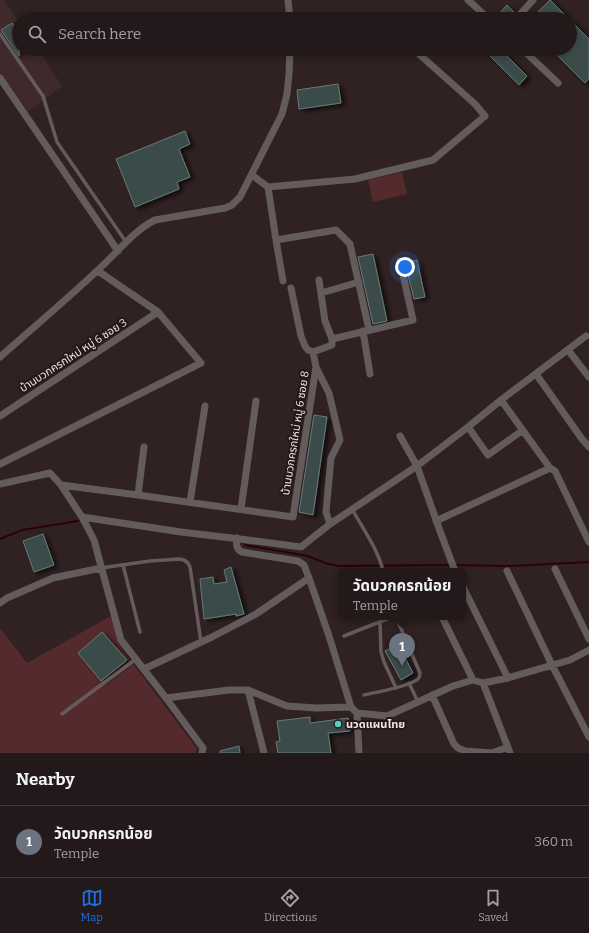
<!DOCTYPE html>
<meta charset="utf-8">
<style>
:root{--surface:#24191a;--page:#302627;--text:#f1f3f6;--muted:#a3a0a2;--line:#413839;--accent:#1a73e8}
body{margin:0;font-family:Bitter,"Noto Sans Thai",serif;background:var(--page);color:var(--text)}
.you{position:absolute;left:405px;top:267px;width:14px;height:14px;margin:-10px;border:3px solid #fff;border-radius:50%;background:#1a73e8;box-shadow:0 0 0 6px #1a73e833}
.badge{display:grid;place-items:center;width:26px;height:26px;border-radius:50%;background:var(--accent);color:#fff;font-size:13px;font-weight:700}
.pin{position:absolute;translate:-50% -33px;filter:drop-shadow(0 1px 2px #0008)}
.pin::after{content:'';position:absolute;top:21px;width:14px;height:12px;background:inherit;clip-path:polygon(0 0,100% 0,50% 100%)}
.popup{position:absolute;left:338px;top:568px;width:128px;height:52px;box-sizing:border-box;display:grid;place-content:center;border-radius:8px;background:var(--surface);filter:drop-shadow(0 1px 3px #0005);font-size:13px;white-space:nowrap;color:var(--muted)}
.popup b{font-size:15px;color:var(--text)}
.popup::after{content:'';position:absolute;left:50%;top:100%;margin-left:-8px;border:8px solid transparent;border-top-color:var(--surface)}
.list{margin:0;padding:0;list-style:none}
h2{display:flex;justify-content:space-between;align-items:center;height:52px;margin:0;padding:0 16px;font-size:17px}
h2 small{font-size:13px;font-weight:400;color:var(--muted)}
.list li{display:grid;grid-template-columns:26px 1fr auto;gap:12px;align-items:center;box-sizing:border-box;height:72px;padding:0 16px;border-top:1px solid var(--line)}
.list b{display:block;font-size:15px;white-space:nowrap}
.list p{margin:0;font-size:13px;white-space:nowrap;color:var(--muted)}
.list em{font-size:13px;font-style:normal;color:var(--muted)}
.icon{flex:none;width:22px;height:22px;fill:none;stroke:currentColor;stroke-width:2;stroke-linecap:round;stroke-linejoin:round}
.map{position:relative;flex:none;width:589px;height:753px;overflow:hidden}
.search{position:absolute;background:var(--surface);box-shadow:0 2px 6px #0003;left:12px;right:12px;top:12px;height:44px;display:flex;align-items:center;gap:10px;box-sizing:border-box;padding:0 14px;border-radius:22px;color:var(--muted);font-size:15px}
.sheet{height:124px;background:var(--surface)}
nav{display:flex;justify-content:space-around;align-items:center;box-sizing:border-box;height:56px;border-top:1px solid var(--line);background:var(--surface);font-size:11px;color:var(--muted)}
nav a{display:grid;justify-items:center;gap:2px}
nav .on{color:var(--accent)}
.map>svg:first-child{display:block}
</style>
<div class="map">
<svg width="589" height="753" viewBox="0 0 589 753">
<defs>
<filter id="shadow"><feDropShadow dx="4" dy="2.5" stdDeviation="2" flood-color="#0009"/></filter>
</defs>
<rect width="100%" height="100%" fill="#302122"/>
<path fill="#3f292a" d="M0,0H4L19,22V49H38L62,86L28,112L0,72Z"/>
<path fill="#542a2d" d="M402,172L407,194L373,202L368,180Z
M111,616L122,649L197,749L196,753H0V628L27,663Z"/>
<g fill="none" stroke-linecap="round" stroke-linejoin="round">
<path stroke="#2e0007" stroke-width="2" d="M0,539L22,530L78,521
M245,545L308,556L325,563L338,566L450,565
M454,565L506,566L589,562"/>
</g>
<path fill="#3a4c4a" stroke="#667a77" filter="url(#shadow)" d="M550,0L569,19H531Z
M507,5L515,13L510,19H504L499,14Z
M570,20L589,39V79L585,83L551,49H570Z
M12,23L19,33V56L1,30Z
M483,49H500L527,76L519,85Z
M338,84L341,103L299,109L297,90Z
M185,131L190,144L179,149L190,177L177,182L179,189L135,207L116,159Z
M373,254L387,321L373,324L358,257Z
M417,260L425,297L414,299L405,263Z
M314,415L327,417L313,515L299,512Z
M43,534L54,565L34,572L23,541Z
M231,567L244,614L236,616V614L204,619L200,579L213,577L214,584L227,582L224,570Z
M102,632L127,660L101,681L78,653Z
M398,644L413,673L401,680L385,651Z
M310,717V723L348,718L350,731L328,733L331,753H278L276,742L280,741L277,721Z
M239,746L240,753H220V751Z"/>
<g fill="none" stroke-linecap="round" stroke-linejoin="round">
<path stroke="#645c5c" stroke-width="3.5" d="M0,34L43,96L57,142L126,242
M352,509C363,529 378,549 383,571
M123,565L140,632
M101,568L150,561L179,559L184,560L188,563L190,567L201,642
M380,622L381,652L384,662L396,688
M344,636L392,617
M409,683L418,702
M364,695C376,692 409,687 418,679C420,677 420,676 420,673L396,617
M62,714L136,659"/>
<path stroke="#645c5c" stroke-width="7" d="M288,0L290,19
M468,0L489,19
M516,19L533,0
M522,49L558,83
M0,78L118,251
M252,175L268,187L276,240L336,230L350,244L369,330
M268,187L355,179L433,160L485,116L475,104L420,55
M276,240L283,281
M319,280L325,321L332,339
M291,288L301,336L305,346L308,350L313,352L332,345V339L413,320L400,261
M321,293L359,282
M363,331L370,374
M568,350L589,377
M0,357C33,328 66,300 98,270C116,254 133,231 155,220L225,208L232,205L240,197L282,114L287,94L289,74L290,49
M316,367L329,393L340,440L331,458L326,512L330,524
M536,374L582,439L589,447
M501,400L550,468L555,471L589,542
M0,416L158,312
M468,427L488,455L523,430
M400,436L417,466L440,531L455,571
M0,464L201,363L158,312L98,271
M0,484L50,473L61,485L82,517L94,540L121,640L166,698L203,748L202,753
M61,485L138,495L293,517L316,367L313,352
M138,495L144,447
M190,502L205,406
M241,509L256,401
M82,517L181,532L240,539L301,547L330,524L417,466L468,427L501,400L586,336
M436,521L550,468
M237,538C236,545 236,549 242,552L298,561L304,565L309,578L329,636L351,707L357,713L387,716L453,686L473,680L483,683L508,678L570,660L589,650
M555,569L589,639
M507,571L552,665L589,737
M463,587L508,678
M0,603L7,598L53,578L101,568
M442,617L473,680
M144,669L212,637L256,614L309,578
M483,683L510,753
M248,690L264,753
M432,695L454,744L458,748L465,751L492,753L508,747
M166,698L229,690H248L287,706L316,708L351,707
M357,713L359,753"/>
</g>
<circle fill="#57cec1" stroke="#261818" stroke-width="1.5" cx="338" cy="724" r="4"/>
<g text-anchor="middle" stroke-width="4" stroke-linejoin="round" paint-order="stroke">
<g font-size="11" fill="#efe5e5" stroke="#261818">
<text transform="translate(73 355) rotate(-33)" y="4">บ้านบวกครกใหม่ หมู่ 6 ซอย 3</text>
<text transform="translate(295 433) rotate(-81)" y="4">บ้านบวกครกใหม่ หมู่ 6 ซอย 8</text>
</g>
<g font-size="11" font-weight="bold" fill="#efe5e5" stroke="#261818" text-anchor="start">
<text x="346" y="728">นวดแผนไทย</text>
</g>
</g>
</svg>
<div class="you"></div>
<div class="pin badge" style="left:402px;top:666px;background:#6b7280">1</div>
<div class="popup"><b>วัดบวกครกน้อย</b>Temple</div>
<div class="search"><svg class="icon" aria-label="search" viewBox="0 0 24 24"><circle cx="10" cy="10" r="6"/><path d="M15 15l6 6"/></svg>Search here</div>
</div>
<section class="sheet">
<h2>Nearby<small></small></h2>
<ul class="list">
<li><span class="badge" style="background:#6b7280">1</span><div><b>วัดบวกครกน้อย</b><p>Temple</p></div><em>360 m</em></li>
</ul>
</section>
<nav>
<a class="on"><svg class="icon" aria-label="map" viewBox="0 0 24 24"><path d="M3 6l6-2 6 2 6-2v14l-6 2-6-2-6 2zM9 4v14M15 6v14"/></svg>Map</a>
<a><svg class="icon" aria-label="directions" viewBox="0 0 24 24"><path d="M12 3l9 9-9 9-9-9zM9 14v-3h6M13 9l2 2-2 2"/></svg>Directions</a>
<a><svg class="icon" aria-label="saved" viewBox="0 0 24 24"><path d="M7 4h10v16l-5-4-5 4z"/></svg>Saved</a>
</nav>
